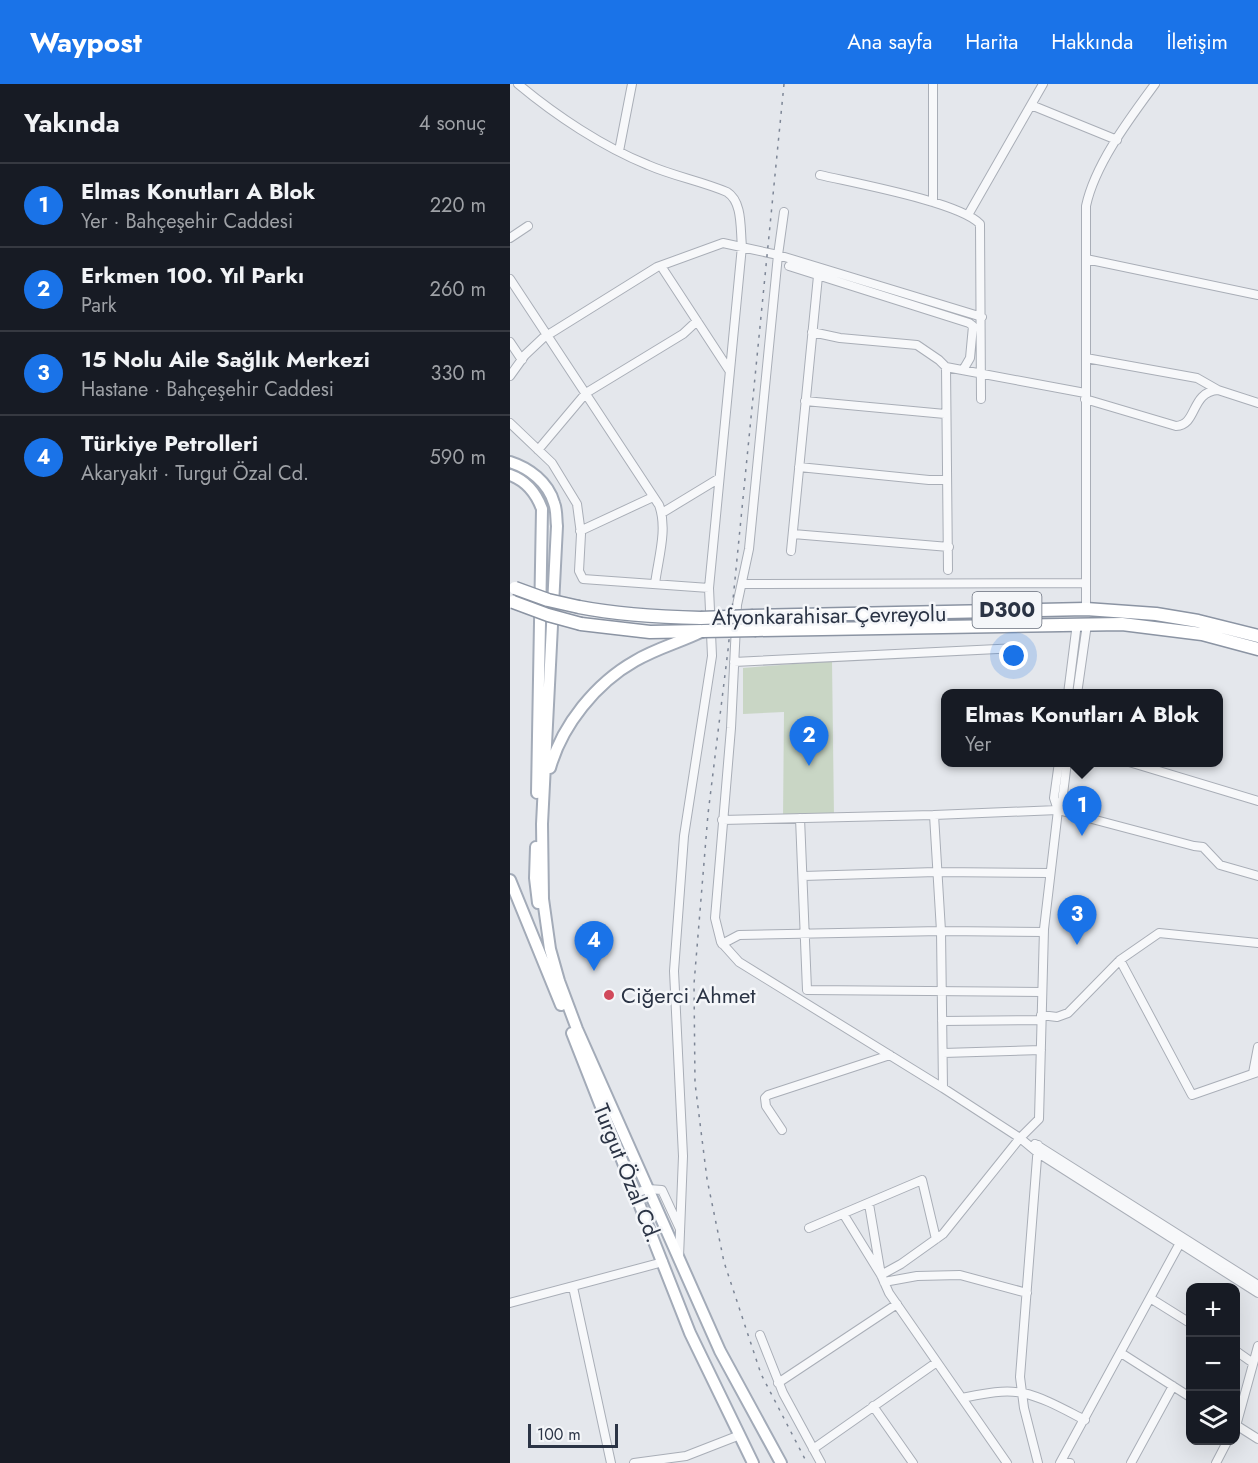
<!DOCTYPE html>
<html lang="tr">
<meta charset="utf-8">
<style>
:root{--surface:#171b24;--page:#20242c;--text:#f1f3f6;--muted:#9ea1a6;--line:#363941;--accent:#1a73e8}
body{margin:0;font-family:Jost,sans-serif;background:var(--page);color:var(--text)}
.controls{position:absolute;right:18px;bottom:18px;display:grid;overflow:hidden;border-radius:12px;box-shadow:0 6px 24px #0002}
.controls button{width:54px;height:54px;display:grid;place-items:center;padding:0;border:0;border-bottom:2px solid var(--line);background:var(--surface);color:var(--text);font:30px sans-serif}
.scale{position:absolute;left:18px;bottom:15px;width:90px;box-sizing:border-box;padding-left:6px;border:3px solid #2b3445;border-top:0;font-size:16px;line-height:21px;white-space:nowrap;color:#2b3445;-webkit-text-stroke:4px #f4f6f9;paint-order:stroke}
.you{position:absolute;left:504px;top:572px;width:21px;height:21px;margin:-15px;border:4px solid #fff;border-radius:50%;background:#1a73e8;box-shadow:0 0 0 9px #1a73e833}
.badge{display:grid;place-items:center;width:39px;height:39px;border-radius:50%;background:var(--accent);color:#fff;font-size:20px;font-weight:700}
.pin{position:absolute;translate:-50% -50px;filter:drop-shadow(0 2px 3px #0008)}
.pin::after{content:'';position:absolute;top:32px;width:21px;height:18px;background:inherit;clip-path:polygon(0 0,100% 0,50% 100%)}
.popup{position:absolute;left:431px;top:605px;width:282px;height:78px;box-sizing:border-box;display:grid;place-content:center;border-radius:12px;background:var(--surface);filter:drop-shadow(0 2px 4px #0005);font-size:20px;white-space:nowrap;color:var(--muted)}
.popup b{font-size:22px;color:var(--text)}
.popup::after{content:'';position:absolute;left:50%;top:100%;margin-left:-12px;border:12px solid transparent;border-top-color:var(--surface)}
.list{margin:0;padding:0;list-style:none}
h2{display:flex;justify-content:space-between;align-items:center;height:78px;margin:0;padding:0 24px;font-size:26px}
h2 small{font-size:20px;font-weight:400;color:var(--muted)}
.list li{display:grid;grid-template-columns:39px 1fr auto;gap:18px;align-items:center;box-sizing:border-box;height:84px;padding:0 24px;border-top:2px solid var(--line)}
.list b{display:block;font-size:22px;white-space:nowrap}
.list p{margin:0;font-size:20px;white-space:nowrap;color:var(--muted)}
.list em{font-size:20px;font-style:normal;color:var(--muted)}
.icon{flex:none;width:33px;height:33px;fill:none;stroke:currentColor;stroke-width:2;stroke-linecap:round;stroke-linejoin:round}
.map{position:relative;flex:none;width:748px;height:1379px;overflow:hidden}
header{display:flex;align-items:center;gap:36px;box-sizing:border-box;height:84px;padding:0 30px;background:var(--accent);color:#fff}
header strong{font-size:28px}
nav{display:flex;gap:33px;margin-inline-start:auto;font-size:21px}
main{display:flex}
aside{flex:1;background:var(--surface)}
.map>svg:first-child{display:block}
</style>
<header>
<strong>Waypost</strong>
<nav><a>Ana sayfa</a><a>Harita</a><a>Hakkında</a><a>İletişim</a></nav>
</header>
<main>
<aside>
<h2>Yakında<small>4 sonuç</small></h2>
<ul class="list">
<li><span class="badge">1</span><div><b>Elmas Konutları A Blok</b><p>Yer · Bahçeşehir Caddesi</p></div><em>220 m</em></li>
<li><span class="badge">2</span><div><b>Erkmen 100. Yıl Parkı</b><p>Park</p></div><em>260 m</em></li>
<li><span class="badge">3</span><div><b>15 Nolu Aile Sağlık Merkezi</b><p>Hastane · Bahçeşehir Caddesi</p></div><em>330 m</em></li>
<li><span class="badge">4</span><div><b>Türkiye Petrolleri</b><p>Akaryakıt · Turgut Özal Cd.</p></div><em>590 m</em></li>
</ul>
</aside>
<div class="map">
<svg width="748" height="1379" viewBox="0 0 748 1379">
<rect width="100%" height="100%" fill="#e4e7ec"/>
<path fill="#c9d6c5" d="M322,577L324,733L273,735L274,628L233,630V584Z"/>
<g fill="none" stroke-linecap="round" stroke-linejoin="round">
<g stroke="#a9aeb7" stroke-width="10">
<path id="minor" d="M423,0V118
M521,21L607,56
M109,67L122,0
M310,91C344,99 449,118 470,140L471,315
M274,128L268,171L239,465L227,521L221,644L205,834L211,858L229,878L433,1004
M458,131L533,0
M0,154L18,142
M576,175L748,211
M151,182L219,286
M279,182L459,239L463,242L460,274L453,286
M0,195L149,421C158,445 148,475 145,500
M302,248L330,254L407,261L429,276L436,283L575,309
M0,258L12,276
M576,274L687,294L708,306
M436,283L438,486
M0,292L15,271L33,254L147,183L213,159L268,171L472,233
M575,315L666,342C688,341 680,308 708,306L748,319
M295,317L435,330
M0,339L42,379L67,420L71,450L69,487L73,495L199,504L232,162C230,145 233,118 217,108C191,97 163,92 138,81C93,63 45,31 8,0
M28,366L76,309L173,250L187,237
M289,383L419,396H436
M152,429L208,395
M70,447L143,413
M283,450L439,463
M281,467L308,192
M232,500L576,499
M576,525V122C585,80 620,34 645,0
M224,578L508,564
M558,610L567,539
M567,610L577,540
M619,678L748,717
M548,726L544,714L549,678
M424,731L431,847L433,1004L510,1054L528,1069L748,1209
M290,734L297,906L532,908
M212,736L424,731L548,726L684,762L693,763L710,781L748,792
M293,792L426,788L540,789
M212,860L229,851L431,847L534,848
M610,876L682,1011L748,988
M531,931L547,933L558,929L610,876L649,849L748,859
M432,937L531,936
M433,969L531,966
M743,989L748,963
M272,1046L256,1022L255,1014L258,1011L380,971
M525,1060L748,1201
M528,1061L510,1293L514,1324L528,1379
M125,1109L138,1105L152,1106L170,1145
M359,1120L371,1191L391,1180L433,1150L510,1054L529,1035L534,845L548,726L552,718L557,678
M334,1131L371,1191L379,1209L497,1379
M299,1144L412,1096L426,1155
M169,1173L173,1072L164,887L174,752L202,572L199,504
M374,1198L407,1192L450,1191L517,1209
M63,1203L101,1379
M640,1214L680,1239
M0,1219L153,1178
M250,1251L273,1309L311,1379
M726,1267L743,1279
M611,1269L680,1313
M268,1299L387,1220
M452,1314C472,1310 493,1305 513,1309C535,1314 555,1326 575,1336
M363,1322L403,1379
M726,1341L748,1355
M726,1342L748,1262
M303,1365L427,1278
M551,1378L560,1379
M124,1379L176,1372L230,1351
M550,1379L670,1159
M621,1379L663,1302
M706,1379L718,1356"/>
</g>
<g stroke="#a3abb8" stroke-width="14">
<path id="major" d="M0,378C19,384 38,398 44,419C47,426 46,435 47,442L32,740L33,815L40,865L49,897L67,945L210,1267L271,1379
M0,391C17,397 26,409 32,425L27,709
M40,684C52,641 86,599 125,577C147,564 171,558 193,547
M26,763L25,794L28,819
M0,796L51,921
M62,949L180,1249L243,1379"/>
</g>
<g stroke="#8b94a3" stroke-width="15">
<path id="highway" d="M69,523C110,531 150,533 191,534
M243,532L576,525L646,530L688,537L748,552
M71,540L140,548L193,547
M246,546L612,540L692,550L748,565"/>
</g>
<use href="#minor" stroke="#f7f8fa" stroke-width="8"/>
<use href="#major" stroke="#fff" stroke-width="10"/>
<use href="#highway" stroke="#fff" stroke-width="12"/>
<path stroke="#7d8696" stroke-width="1.5" stroke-dasharray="3 6" stroke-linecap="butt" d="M274,0L218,566L198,730L184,900L185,999L197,1095L214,1178L251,1290L297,1379"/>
<g stroke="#8b94a3" stroke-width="15" stroke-linecap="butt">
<path id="highway-bridge" d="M5,504L38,516L69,523
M3,518L38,531L71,540
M191,534L243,532
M193,547L246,546"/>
</g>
<use href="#highway-bridge" stroke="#fff" stroke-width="12"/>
</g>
<circle fill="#d1495b" stroke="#f4f6f9" stroke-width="2" cx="99" cy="911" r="6"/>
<g text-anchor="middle" stroke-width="5" stroke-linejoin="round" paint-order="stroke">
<rect fill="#f4f6f9" stroke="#676e7b" stroke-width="1.5" x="462.5" y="508" width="69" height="36" rx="4.5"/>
<g font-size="21" font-weight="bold" fill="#2b3445">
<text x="497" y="533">D300</text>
</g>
<g font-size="22" fill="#2b3445" stroke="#f4f6f9">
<text transform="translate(319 531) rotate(-1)" y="8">Afyonkarahisar Çevreyolu</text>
<text transform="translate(118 1089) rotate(68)" y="8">Turgut Özal Cd.</text>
</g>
<g font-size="22" fill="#2b3445" stroke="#f4f6f9" text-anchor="start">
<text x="111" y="919">Ciğerci Ahmet</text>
</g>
</g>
</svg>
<div class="controls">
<button>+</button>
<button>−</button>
<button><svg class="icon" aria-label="layers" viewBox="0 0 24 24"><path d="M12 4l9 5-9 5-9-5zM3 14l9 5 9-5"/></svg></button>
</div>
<div class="scale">100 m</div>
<div class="you"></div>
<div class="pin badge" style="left:572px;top:752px">1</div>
<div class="popup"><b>Elmas Konutları A Blok</b>Yer</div>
<div class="pin badge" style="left:299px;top:682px">2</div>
<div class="pin badge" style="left:567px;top:861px">3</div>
<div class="pin badge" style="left:84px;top:887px">4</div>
</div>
</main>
